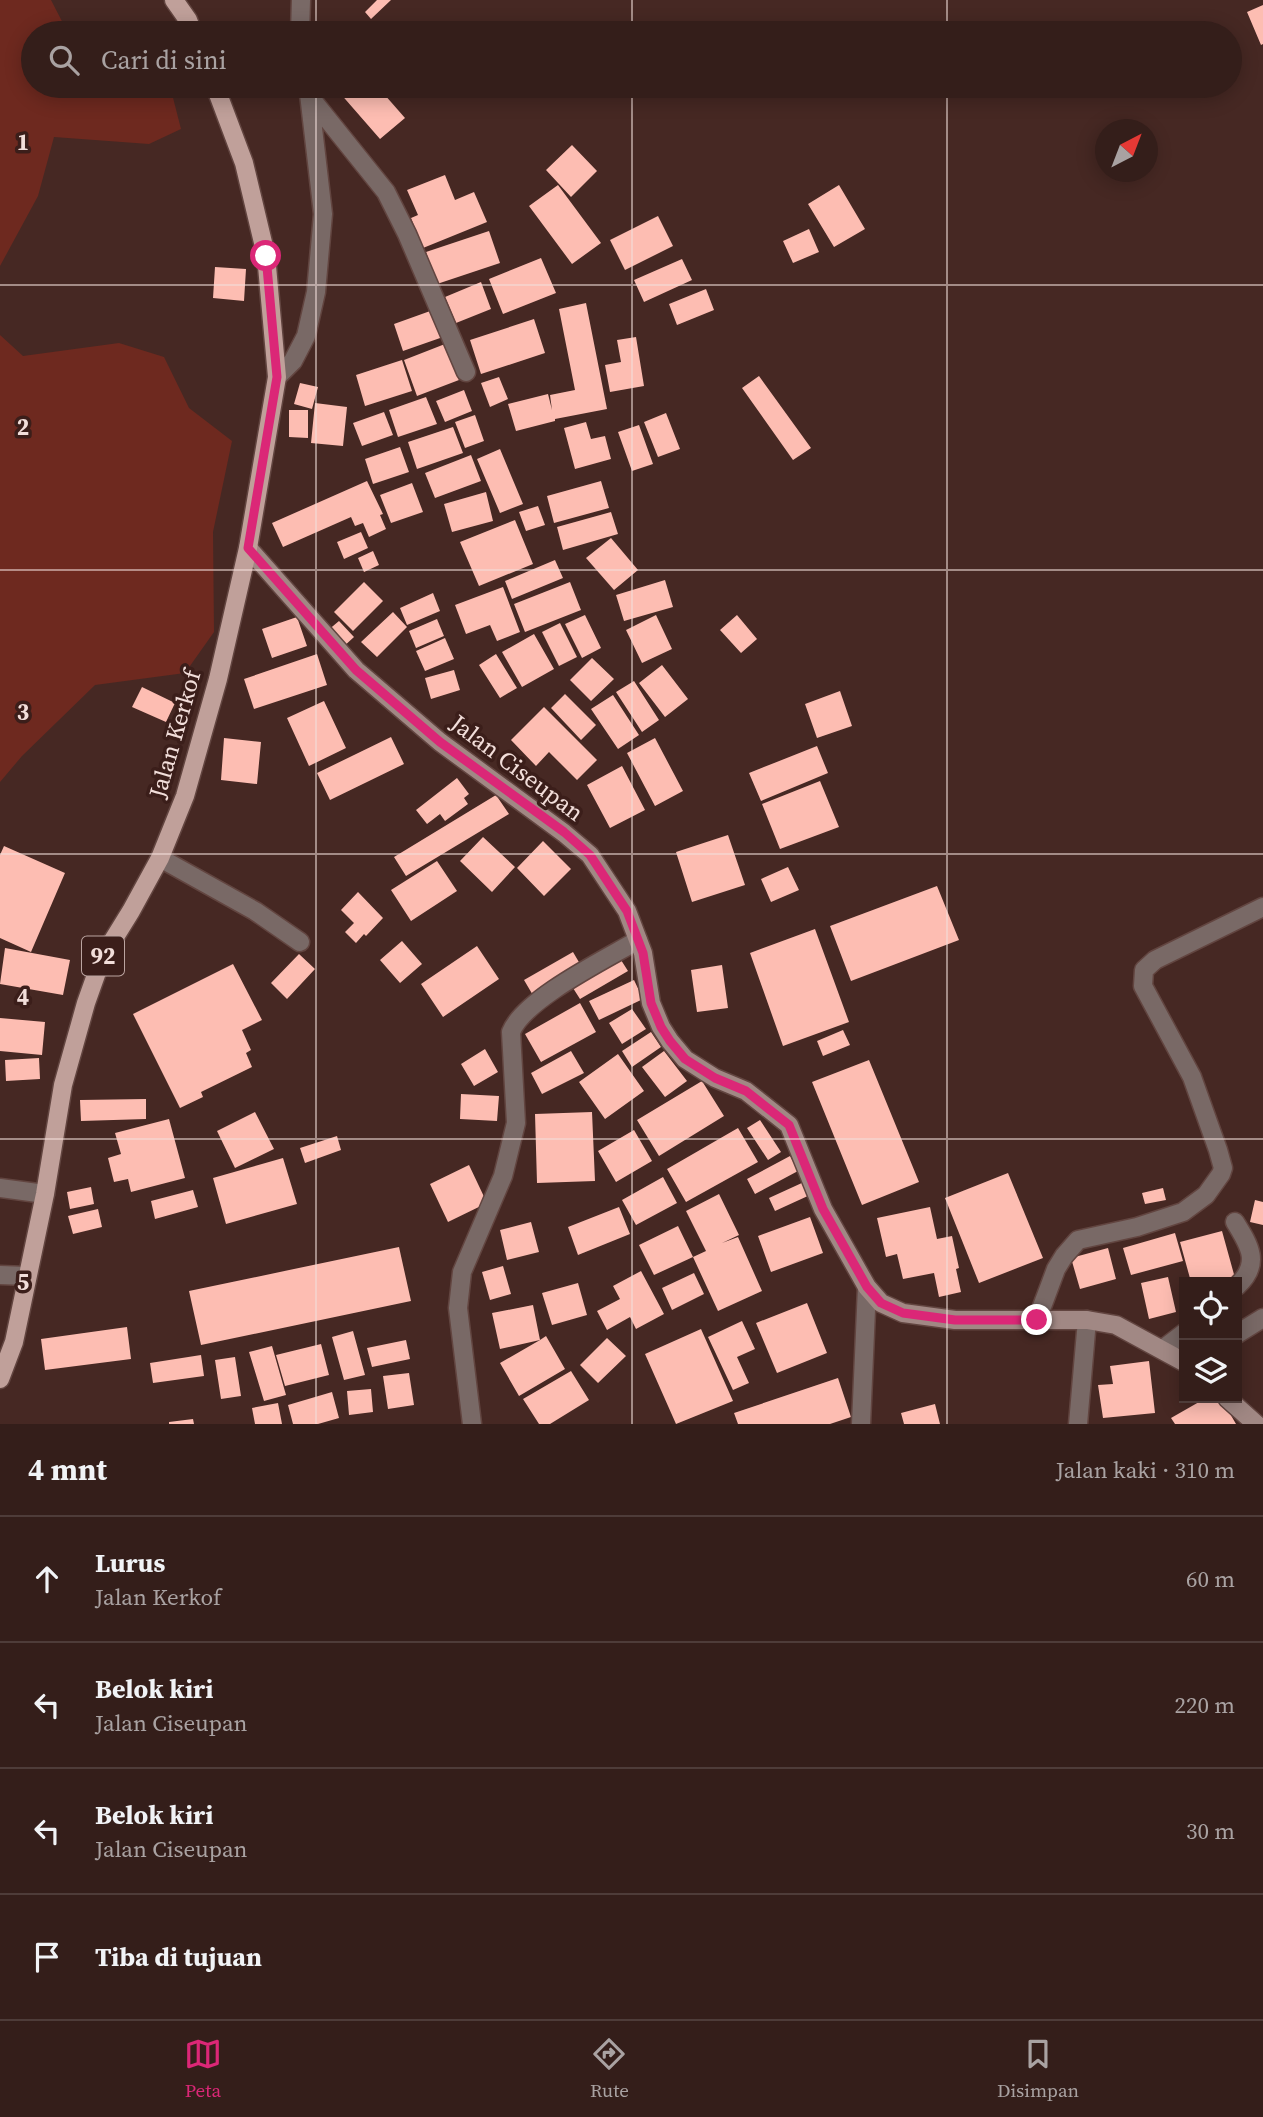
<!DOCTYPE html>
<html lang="id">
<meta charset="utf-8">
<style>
:root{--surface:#341e1a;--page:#3f2b27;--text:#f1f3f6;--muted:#a9a2a2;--line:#4e3c39;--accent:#db2777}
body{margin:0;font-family:"Source Serif 4",serif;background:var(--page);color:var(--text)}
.controls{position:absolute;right:21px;bottom:21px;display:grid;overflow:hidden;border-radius:0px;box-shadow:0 4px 18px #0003}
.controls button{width:63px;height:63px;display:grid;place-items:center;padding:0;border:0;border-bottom:2px solid var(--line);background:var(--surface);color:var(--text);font:35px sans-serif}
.compass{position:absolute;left:1095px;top:119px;width:63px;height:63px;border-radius:50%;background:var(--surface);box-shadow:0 4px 18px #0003;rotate:42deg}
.stop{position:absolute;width:21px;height:21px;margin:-16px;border:5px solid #db2777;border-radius:50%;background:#fff}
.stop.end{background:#db2777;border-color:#fff;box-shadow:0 2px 7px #0008}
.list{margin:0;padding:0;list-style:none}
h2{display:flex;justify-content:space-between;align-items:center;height:91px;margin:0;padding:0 28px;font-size:30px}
h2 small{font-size:23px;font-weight:400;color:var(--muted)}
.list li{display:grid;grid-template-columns:46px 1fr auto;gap:21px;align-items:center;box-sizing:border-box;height:126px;padding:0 28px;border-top:2px solid var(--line)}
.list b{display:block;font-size:26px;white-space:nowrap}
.list p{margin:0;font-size:23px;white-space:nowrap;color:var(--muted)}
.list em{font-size:23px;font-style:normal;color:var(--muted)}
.icon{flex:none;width:38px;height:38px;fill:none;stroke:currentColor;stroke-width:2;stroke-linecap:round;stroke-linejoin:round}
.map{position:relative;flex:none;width:1263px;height:1424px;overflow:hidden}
.search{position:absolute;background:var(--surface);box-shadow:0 4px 18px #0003;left:21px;right:21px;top:21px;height:77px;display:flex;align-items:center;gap:18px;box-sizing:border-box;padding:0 24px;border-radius:38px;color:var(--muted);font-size:26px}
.sheet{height:595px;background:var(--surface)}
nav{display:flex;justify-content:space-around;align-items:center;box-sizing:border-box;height:98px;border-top:2px solid var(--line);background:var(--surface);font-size:19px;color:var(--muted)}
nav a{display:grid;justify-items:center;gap:4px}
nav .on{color:var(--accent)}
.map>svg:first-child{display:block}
</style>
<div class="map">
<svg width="1263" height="1424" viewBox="0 0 1263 1424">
<rect width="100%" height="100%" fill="#462823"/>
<path fill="#6e291f" d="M0,0H51L68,33H33V86H170L181,129L149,144L54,137L38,196L0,266Z
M0,335L23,356L119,343L164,357L189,408L232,441L213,532L214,632L185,673L95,685L22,756L0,782Z"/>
<path fill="#fdbdb2" d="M377,0H391L371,19L365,12Z
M1263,5V44L1261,45L1247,12Z
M346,86H377L405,118L380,139L339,92Z
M572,145L597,171L571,197L546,170Z
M445,175L455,200L474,192L487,222L423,248L411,218L418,215L407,190Z
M558,185L601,243L572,264L529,206Z
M839,185L865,229L834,247L808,204Z
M658,216L673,246L625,270L610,240Z
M809,229L819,252L793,263L783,241Z
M489,231L500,263L437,284L426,252Z
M541,258L556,293L503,314L489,279Z
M682,259L692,280L644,302L634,280Z
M215,267L246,269L244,301L213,298Z
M481,282L491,309L456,323L445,297Z
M706,289L714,310L677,325L669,304Z
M586,303L607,409L555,419V421L516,431L508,404L548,394L552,410L550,395L575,390L559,309Z
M433,310L443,337L403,351L394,324Z
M534,319L545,353L481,374L470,340Z
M636,337L644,386L610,392L605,365L621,362L617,340Z
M445,344L459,380L417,396L404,360Z
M402,360L412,391L365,406L356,375Z
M759,376L811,448L793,460L742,388Z
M499,377L508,399L490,407L481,383Z
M300,383L318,387L312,409L294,404Z
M464,390L472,411L445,422L436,401Z
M426,397L437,424L398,437L389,410Z
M315,403L347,407L343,446L311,443Z
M289,410H308V438L289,437Z
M384,412L393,435L362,446L353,423Z
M666,413L680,449L658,457L644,422Z
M475,415L484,441L465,448L455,422Z
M586,422L591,439L605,436L611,459L575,469L564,428Z
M639,425L653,464L632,471L618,432Z
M453,427L463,453L417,469L408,442Z
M400,447L409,472L373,484L365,459Z
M500,449L523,504L500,513L477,459Z
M471,455L481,481L435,498L425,473Z
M367,481L383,514L380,515L386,529L369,537L363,523L355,526L351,517L283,547L272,523Z
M601,481L609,508L554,523L547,496Z
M412,483L423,512L391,523L380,495Z
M486,492L493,521L452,532L444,504Z
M538,506L545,525L526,531L519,512Z
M611,512L618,534L563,550L557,527Z
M515,520L533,564L479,586L460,542Z
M361,532L368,548L344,559L337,542Z
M611,538L638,570L614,590L586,558Z
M373,551L379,565L364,572L358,558Z
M555,560L563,578L512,599L505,581Z
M665,580L673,607L624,621L616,595Z
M364,582L383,601L353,631L334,612Z
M570,582L581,610L525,632L514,604Z
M503,587L520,632L497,641L490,625L466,634L455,605Z
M433,593L440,611L407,625L400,608Z
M393,612L407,627L377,657L361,642Z
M585,615L601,648L582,658L565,624Z
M656,615L672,649L642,663L626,630Z
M737,615L757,639L741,653L720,630Z
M297,617L307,646L272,658L262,629Z
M437,619L444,636L416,648L409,631Z
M339,621L354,637L342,648L327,631Z
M560,623L577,657L559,666L542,632Z
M534,634L554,669L522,687L502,652Z
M445,638L454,659L425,671L416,651Z
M317,654L327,685L254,709L244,679Z
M496,654L517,688L500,698L479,665Z
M592,658L614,679L591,701L570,680Z
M662,665L688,699L665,717L639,683Z
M454,670L460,690L431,699L425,678Z
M634,681L659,720L642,732L616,692Z
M142,687L175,703L166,722L132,707Z
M840,691L852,726L817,738L805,704Z
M565,694L596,725L581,740L551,708Z
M613,695L639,735L618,749L591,709Z
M324,701L346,748L309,766L287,718Z
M544,707L597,760L577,780L549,752L536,766L511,740Z
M391,737L404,764L330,800L317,773Z
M224,738L261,742L257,784L221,780Z
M655,738L683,791L655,806L627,753Z
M817,746L828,773L761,801L749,773Z
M622,766L645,810L610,828L587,785Z
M457,778L469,794L464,798L468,804L445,821L440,814L427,824L416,810Z
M820,781L839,827L780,849L762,804Z
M496,795L509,814L406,876L394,857Z
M728,835L745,885L692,902L676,852Z
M483,837L515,867L492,892L460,861Z
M543,841L571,869L544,896L517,868Z
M4,846L65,873L31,952L0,938V855Z
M437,861L457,891L411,921L391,890Z
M788,867L799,890L771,902L761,879Z
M937,886L959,940L851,981L830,926Z
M358,892L383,918L366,936L364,934L356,943L345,932L354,923L341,910Z
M815,929L849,1022L783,1046L750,953Z
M402,941L422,964L400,983L380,960Z
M477,946L499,979L443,1017L421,984Z
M5,948L70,960L63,995L0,984Z
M573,952L583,969L534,997L524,980Z
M299,954L315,969L287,999L271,983Z
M621,960L628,971L580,999L573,988Z
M233,964L262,1020L242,1030L251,1050L246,1053L252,1067L201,1092L203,1097L180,1108L133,1014Z
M722,965L728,1008L697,1012L691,970Z
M634,980L643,999L599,1020L589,1001Z
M580,1003L596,1032L541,1062L525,1034Z
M632,1009L646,1029L622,1044L609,1023Z
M0,1018L45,1022L42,1055L0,1051Z
M843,1030L850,1045L823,1056L817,1041Z
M651,1032L661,1047L632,1067L622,1051Z
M485,1049L498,1072L474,1086L461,1064Z
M571,1051L584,1073L542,1094L531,1073Z
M664,1051L687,1081L665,1097L642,1067Z
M618,1054L644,1091L605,1119L579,1082Z
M39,1058L40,1079L6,1081L5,1060Z
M869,1060L919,1182L862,1205L812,1082Z
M702,1081L724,1116L659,1156L637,1120Z
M461,1094L499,1096L497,1121L460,1119Z
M146,1099V1119L81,1121L80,1100Z
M255,1112L274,1149L235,1168L217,1131Z
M592,1112L595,1181L537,1183L535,1114Z
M169,1119L185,1178L131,1192L128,1179L114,1182L108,1158L121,1154L115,1133Z
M760,1120L781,1152L768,1160L747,1128Z
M738,1128L758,1162L686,1202L667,1169Z
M634,1130L652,1161L616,1182L598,1151Z
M337,1136L341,1150L305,1163L300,1148Z
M790,1156L798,1171L755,1194L747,1179Z
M283,1158L297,1204L226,1224L213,1178Z
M469,1165L487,1203L448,1222L430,1184Z
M1008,1173L1043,1258L979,1283L945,1198Z
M663,1177L677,1203L636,1225L622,1200Z
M804,1182L810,1195L775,1211L769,1198Z
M91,1187L94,1204L70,1209L67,1192Z
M1163,1188L1166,1200L1145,1204L1142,1193Z
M193,1190L198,1207L155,1219L151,1201Z
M719,1194L739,1235L722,1243L738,1237L762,1291L718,1311L693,1257L706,1251L686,1211Z
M1255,1200L1263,1202V1225L1250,1222Z
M619,1207L630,1234L578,1255L568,1227Z
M930,1207L937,1239L952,1236L959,1268L956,1269L961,1292L939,1297L934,1273L903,1279L897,1254L886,1257L877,1218Z
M98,1209L102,1227L73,1234L68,1216Z
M810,1217L823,1253L771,1272L758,1236Z
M531,1222L539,1252L507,1260L500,1230Z
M678,1226L693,1257L654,1275L639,1245Z
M1222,1231L1235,1278L1219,1282H1191L1180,1242Z
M1175,1233L1183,1261L1131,1275L1123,1248Z
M399,1247L411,1301L201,1345L189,1291Z
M1108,1248L1116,1279L1080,1289L1071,1258Z
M503,1266L511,1294L490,1300L482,1272Z
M641,1271L664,1314L636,1329L630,1317L607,1330L597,1311L620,1299L613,1286Z
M694,1273L704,1294L672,1310L662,1288Z
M1168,1277L1176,1312L1149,1319L1141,1283Z
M578,1283L587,1315L552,1325L542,1293Z
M807,1303L827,1353L777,1373L756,1323Z
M533,1305L540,1340L546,1336L565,1369L519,1396L500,1363L540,1340L500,1349L492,1313Z
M742,1321L755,1349L737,1357L749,1383L733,1390L708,1337Z
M127,1327L131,1359L45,1370L41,1339Z
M701,1329L733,1401L676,1424L645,1354Z
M353,1331L365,1375L344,1380L332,1337Z
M607,1338L626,1356L598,1383L580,1365Z
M406,1340L410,1359L372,1367L367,1348Z
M321,1344L329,1375L285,1386L276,1355Z
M272,1346L286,1395L264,1401L249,1352Z
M201,1355L204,1376L153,1383L150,1363Z
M235,1357L241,1396L221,1399L215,1360Z
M1149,1361L1155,1413L1103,1418L1098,1385L1113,1384L1110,1366Z
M571,1371L589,1400L550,1424H539L523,1399Z
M409,1373L414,1405L388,1409L383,1376Z
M838,1378L851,1417L830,1424H738L734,1413Z
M371,1389L373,1412L349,1415L347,1391Z
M332,1392L339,1418L318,1424H293L288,1405Z
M1206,1398H1221L1236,1424H1175L1171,1418Z
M278,1403L282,1424H255L252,1408Z
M935,1404L940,1424H904L901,1413Z
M193,1419L194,1424H169V1422Z"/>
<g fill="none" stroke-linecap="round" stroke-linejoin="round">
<g stroke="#624540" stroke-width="21">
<path id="street" d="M300,33L301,0
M309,96L386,192L407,234L466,372
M277,377L293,361L306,336L316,292L323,214L309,94
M160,858L255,911L300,942
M0,1188L45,1194
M1235,1222C1250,1246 1261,1264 1237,1286
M0,1275L27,1276
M1037,1320L1056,1269L1064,1256L1078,1240L1137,1227L1183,1212L1206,1195L1221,1174L1223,1168L1218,1150L1192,1077L1143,986L1144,970L1155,960L1263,907
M1237,1334L1263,1318
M1163,1349L1184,1333
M472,1424L458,1308L462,1272L503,1176L516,1123L511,1032C524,999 606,959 638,940
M861,1424L867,1287
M1078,1424L1087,1320"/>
</g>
<g stroke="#624540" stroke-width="21">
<path id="secondary" d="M248,548L356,670L440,742L564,833L590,855L627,911L643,953L651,1003L661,1027L670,1041L685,1059L715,1078L746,1091L789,1125L823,1209L867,1287L881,1303L903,1313L955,1320H1087L1116,1325L1184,1362
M1227,1398L1256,1424"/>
</g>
<g stroke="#624540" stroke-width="21">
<path id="primary" d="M174,0L188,20L193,33
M0,1379L14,1342L45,1194L63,1085L86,1003L102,958L131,911L160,858L185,796L218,679L248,548L277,377L266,255L244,163L215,86"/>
</g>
<use href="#street" stroke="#796966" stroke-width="18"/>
<use href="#secondary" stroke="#a18884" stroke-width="18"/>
<use href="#primary" stroke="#c0a09a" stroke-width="18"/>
</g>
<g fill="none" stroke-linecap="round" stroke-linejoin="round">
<path stroke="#db2777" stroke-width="9" d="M266,256L277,377L248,548L356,670L440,742L564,832L590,855L627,911L643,953L651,1003L661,1027L670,1041L685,1059L715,1078L746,1091L789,1125L823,1209L867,1287L881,1303L903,1313L955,1320H1037"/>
</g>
<path fill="none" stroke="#f2deda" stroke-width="2" stroke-opacity="0.55" d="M316,0V33M632,0V33M947,0V33M316,86V1424M632,86V1424M947,86V1424M0,285H1263M0,570H1263M0,854H1263M0,1139H1263"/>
<g text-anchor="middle" stroke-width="7" stroke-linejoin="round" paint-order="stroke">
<rect fill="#3b1e1a" stroke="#bba4a0" stroke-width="2" x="82" y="936.5" width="42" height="39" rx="5"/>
<g font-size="23" font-weight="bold" fill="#f2deda">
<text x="103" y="964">92</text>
</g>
<g font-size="24" fill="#f2deda" stroke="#3b1e1a">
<text transform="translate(175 734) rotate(-74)" y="8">Jalan Kerkof</text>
<text transform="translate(517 768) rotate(37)" y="8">Jalan Ciseupan</text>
</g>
</g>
<g font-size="23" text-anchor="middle" font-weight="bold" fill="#f2deda" stroke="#3b1e1a" stroke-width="7" stroke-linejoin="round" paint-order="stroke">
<text x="23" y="150">1</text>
<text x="23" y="435">2</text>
<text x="23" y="720">3</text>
<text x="23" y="1005">4</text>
<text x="23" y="1290">5</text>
</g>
</svg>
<div class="controls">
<button><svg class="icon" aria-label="locate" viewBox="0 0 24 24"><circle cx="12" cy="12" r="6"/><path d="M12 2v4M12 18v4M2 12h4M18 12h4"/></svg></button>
<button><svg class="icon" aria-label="layers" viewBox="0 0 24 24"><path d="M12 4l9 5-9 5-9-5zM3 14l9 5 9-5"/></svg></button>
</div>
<svg class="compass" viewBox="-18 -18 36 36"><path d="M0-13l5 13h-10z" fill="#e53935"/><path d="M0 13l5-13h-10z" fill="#a9a2a2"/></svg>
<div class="stop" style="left:266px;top:256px"></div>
<div class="stop end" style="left:1037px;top:1320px"></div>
<div class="search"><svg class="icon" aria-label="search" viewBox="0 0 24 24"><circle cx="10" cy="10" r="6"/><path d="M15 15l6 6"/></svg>Cari di sini</div>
</div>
<section class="sheet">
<h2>4 mnt<small>Jalan kaki · 310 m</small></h2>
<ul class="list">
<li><svg class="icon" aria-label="ahead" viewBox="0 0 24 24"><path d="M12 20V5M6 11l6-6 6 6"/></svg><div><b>Lurus</b><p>Jalan Kerkof</p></div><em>60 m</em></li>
<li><svg class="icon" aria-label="left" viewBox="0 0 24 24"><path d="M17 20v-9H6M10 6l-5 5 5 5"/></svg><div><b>Belok kiri</b><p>Jalan Ciseupan</p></div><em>220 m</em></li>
<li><svg class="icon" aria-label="left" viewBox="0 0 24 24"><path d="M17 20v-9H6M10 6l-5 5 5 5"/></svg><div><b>Belok kiri</b><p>Jalan Ciseupan</p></div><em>30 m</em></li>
<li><svg class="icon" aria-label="arrive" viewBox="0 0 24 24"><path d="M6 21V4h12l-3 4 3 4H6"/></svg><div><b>Tiba di tujuan</b></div></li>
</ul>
</section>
<nav>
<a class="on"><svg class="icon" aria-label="map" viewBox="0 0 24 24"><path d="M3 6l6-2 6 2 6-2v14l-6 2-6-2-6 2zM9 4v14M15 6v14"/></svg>Peta</a>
<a><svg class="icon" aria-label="directions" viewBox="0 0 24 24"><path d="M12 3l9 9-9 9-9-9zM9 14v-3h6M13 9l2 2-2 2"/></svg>Rute</a>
<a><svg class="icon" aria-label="saved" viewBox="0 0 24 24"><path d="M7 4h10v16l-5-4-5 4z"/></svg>Disimpan</a>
</nav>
